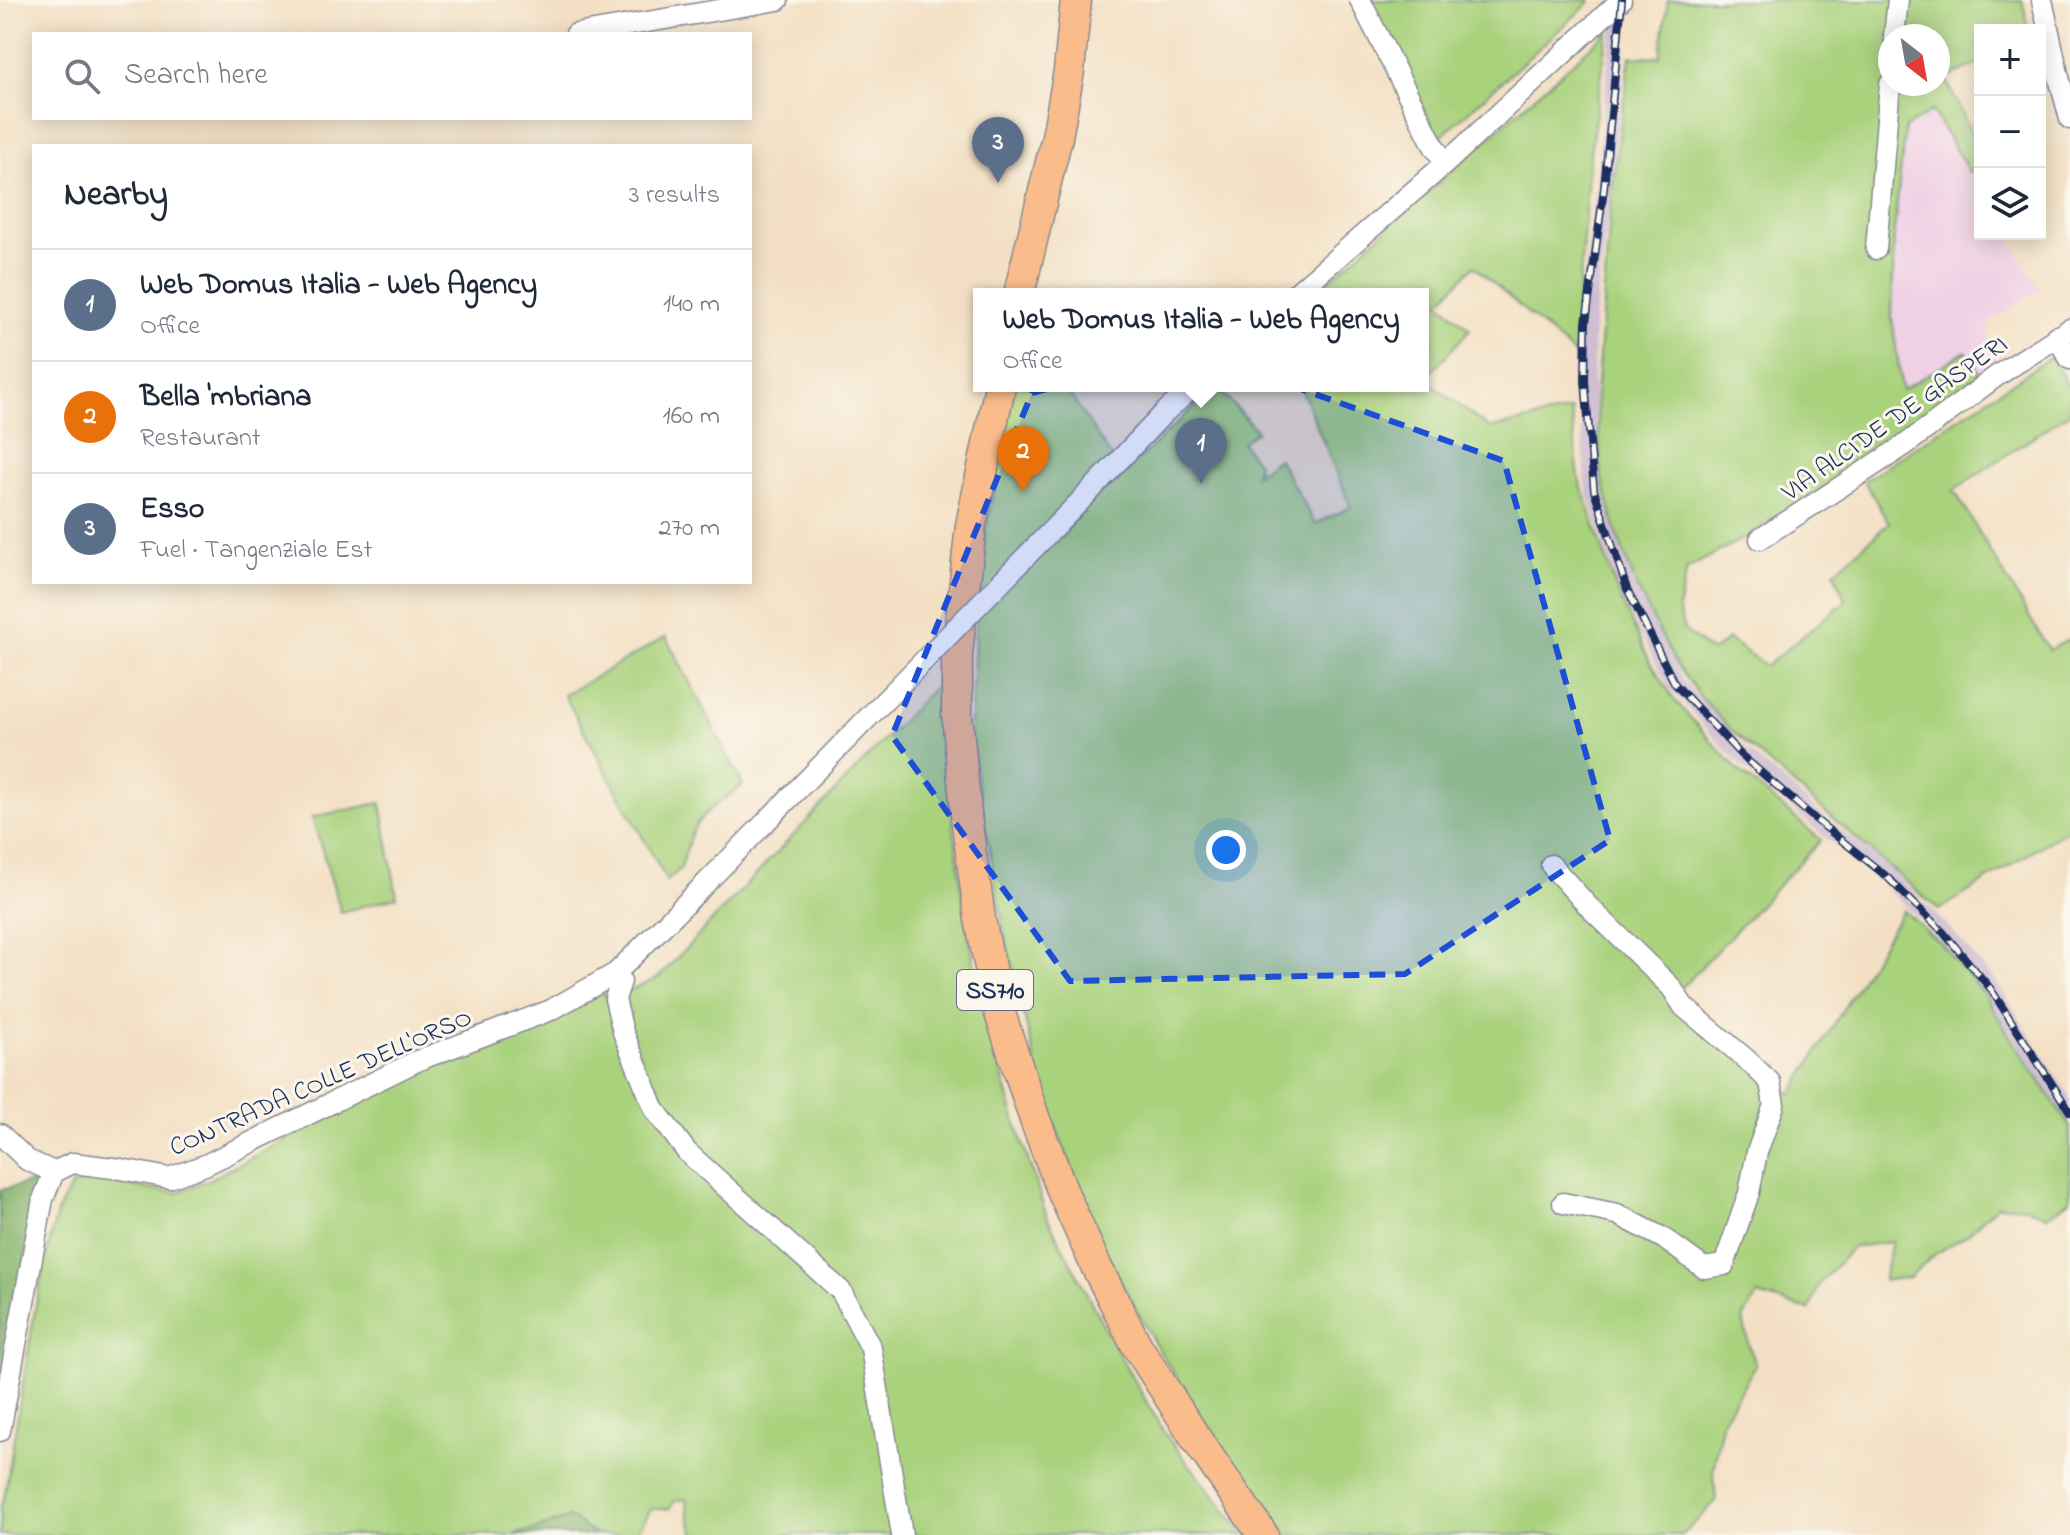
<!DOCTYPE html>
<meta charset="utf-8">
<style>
:root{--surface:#fff;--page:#f2f2f3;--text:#1f2937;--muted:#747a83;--line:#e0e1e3;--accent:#c8321e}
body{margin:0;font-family:"Indie Flower",sans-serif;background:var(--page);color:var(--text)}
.controls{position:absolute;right:24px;top:24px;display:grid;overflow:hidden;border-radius:0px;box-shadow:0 4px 20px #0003}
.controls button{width:72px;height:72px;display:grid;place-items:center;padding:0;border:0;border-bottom:2px solid var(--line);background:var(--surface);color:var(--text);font:40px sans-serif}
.compass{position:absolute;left:1878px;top:24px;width:72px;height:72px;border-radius:50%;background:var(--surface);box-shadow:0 4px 20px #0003;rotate:149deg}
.you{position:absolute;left:1226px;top:850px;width:28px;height:28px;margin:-20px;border:6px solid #fff;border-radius:50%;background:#1a73e8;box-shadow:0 0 0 12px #1a73e833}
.badge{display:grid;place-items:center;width:52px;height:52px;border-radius:50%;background:var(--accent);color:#fff;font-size:26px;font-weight:700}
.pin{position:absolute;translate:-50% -66px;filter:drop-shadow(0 2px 4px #0008)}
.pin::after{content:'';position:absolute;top:42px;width:28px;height:24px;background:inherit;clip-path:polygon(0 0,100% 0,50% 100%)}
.popup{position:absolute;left:973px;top:288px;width:456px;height:104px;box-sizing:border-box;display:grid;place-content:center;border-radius:0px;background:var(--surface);filter:drop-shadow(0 2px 6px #0005);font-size:26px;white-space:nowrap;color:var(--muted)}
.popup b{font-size:30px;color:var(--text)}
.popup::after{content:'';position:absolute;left:50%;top:100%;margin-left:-16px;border:16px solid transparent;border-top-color:var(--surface)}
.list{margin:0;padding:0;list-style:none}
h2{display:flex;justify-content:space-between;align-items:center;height:104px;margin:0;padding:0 32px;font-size:34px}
h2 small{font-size:26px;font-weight:400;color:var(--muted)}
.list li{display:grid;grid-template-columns:52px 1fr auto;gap:24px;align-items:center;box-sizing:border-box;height:112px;padding:0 32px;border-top:2px solid var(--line)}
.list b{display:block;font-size:30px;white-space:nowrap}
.list p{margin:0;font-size:26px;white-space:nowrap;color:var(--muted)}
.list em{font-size:26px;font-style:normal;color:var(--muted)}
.icon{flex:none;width:44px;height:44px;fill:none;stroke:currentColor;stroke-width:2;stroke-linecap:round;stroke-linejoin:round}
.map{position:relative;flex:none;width:2070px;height:1535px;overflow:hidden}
.search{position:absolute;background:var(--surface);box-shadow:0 4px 20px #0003;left:32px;top:32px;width:720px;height:88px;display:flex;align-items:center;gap:20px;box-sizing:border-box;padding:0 28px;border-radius:0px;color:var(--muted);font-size:30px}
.panel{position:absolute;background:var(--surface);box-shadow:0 4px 20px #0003;left:32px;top:144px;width:720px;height:440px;border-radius:0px}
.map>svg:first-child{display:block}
</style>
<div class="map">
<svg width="2070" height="1535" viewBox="0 0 2070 1535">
<rect width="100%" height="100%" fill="#fbf7ec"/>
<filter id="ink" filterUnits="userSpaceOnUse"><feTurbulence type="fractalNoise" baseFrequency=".0125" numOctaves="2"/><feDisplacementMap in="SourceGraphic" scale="16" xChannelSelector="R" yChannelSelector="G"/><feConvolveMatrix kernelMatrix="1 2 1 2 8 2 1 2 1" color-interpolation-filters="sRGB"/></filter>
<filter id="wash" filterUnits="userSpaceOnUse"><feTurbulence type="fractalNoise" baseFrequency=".006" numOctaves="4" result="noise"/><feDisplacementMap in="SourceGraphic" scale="32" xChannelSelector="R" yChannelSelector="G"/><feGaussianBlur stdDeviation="1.8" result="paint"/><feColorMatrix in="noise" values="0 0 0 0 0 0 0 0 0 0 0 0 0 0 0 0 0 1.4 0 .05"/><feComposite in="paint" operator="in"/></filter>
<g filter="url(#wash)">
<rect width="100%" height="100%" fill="#f3e0c4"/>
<path fill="#f0d0e5" d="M1932,110L1980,190V234H2006L2040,290L1992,321L1987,335L2002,359L1981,375L1966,351L1903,391L1892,318L1894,230L1905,127Z"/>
<path fill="#cebed2" d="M1629,10L1611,189L1594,324L1593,381L1602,488L1634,586L1682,679L1747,750L1820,813L1891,870L1949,927L1997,983L2070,1097V1126L1984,993L1938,938L1881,882L1810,825L1736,761L1669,688L1619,593L1587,492L1577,381L1578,323L1596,187L1612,24Z"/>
<path fill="#a9d27d" stroke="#62806e" stroke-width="2" fill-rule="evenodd" d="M1368,0H1590L1589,3L1438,139Z
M1668,0H2022L2029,30H1980V62L1946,79L1980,152V165L1969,172L1932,111L1905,128L1894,230L1892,318L1902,390L1966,351L1981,375L1912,432L1746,537L1687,569L1678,608L1684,630L1712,652L1728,639L1766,666L1846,601L1834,572L1889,523L1864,481L2051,357L2070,389V412L1954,490L2049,650L2070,639V828L1939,910L1779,772L1731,730L1704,701L1677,666L1637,588L1616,531L1602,478L1596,395L1612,190L1630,56L1660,57ZM1890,36H1938V84H1890Z
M1608,31L1589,160L1574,354L1474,266L1439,302L1470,329L1425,379L1490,429L1571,410L1579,478L1616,589L1648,658L1675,701L1737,769L1821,840L1671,999L1699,1030L1792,1094L1903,910L1941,944L1984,994L2010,1037L2070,1126V1200L2047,1216L2026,1207L1997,1205L1967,1235L1935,1254L1910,1277L1883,1281L1892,1242L1853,1247L1819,1284L1809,1310L1758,1295L1743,1318L1748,1343L1756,1365L1723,1419L1713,1470L1716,1501L1683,1535H1288L1219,1445L1155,1344L1106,1253L1044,1098L1004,932L970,739L978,572L1014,386H1064L1123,474L1216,386L1257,431L1242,442L1258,464L1255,475L1278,458L1315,524L1351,507L1300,386H1423V294H1314Z
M666,637L743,785L708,811L698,822L691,834L681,868L667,881L564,695Z
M940,681L949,787L964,907L983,1012L1016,1123L1047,1217L1112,1342L1165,1434L1245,1535H695L689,1517L686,1499L675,1501L669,1509H651L637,1533L639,1535H596L569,1517L541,1528L512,1535H0V1507L4,1499L36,1304L47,1251L57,1213L72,1185L97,1178L143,1188L176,1193L208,1180L436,1063L601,993L606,996L608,1001L658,978Z
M381,803L397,897L341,912L312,817Z"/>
<path fill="#86b46c" stroke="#507265" stroke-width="2" d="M34,1182L37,1187L0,1403V1190Z
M569,1517L596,1535H512L541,1528Z"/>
</g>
<g filter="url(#ink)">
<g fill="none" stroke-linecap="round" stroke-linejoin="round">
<g stroke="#878891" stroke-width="23">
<path id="street" d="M1360,0L1435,148L1446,163
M2042,0L2058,74L2070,119
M576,34L778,0
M1894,36L1898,0
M1876,249L1890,84
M1295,294L1446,163L1621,0
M2056,336L2070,359
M1093,488L1164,413L1194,386
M1760,539L1905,445L1998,375L2070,329
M1551,865L1587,905L1671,987L1684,1007L1746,1059L1770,1082L1774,1105L1757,1152L1749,1193L1724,1265L1704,1268L1663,1238L1617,1214L1563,1203
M616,973L621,981L615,999L623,1032L655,1110L687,1152L841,1291L871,1348L902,1535
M0,1134L27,1160L54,1172L73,1163L121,1169L169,1178L205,1165L419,1060L551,1010L616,973L705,884
M0,1431L43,1199L54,1172"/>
</g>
<g stroke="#878891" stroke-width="33">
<path id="primary" d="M1019,294L1057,137L1069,71L1076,0
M1000,386L971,525L957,655V714L967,824L980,919L998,1007L1035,1120L1064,1195L1096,1266L1137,1346L1195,1437L1263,1535"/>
</g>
<use href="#street" stroke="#fff" stroke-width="20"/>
<use href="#primary" stroke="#fabc8b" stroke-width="30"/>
<g stroke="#1b2f5e" stroke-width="8">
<path id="rail" d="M1622,0L1604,188L1586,323L1585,381L1594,490L1627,589L1675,684L1741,755L1815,819L1886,876L1943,932L1990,988L2070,1112"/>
</g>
<use href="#rail" stroke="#fbf7ec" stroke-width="5" stroke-dasharray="15" stroke-linecap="butt"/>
<g stroke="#878891" stroke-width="23" stroke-linecap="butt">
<path id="street-bridge" d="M705,884L1093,488"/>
</g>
<use href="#street-bridge" stroke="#fff" stroke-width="20"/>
</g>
</g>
<path fill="#1d4ed8" fill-opacity="0.2" stroke="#1d4ed8" stroke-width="6" stroke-dasharray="16 10" stroke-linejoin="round" d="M1193,351L1504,461L1610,840L1405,974L1070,981L892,736L1032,393Z"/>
<g text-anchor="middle" stroke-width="6" stroke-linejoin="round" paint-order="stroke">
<rect fill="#fbf7ec" stroke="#5e6b89" stroke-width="2" x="957" y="970" width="76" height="40" rx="6"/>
<g font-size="24" font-weight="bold" fill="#1b2f5e">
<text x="995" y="998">SS710</text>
</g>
<g font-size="26" fill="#1b2f5e" stroke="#fbf7ec">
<text transform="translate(1894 417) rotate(-35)" y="9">VIA ALCIDE DE GASPERI</text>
<text transform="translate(320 1081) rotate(-24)" y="9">CONTRADA COLLE DELL'ORSO</text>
</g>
</g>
</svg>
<div class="controls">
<button>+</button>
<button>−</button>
<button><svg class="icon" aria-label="layers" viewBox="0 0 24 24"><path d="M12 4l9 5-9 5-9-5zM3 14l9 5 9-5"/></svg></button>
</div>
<svg class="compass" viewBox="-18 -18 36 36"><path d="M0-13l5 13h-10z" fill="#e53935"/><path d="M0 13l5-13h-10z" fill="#747a83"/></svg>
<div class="you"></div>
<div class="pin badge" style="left:1201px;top:484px;background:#5c6f8a">1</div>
<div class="popup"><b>Web Domus Italia - Web Agency</b>Office</div>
<div class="pin badge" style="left:1023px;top:492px;background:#e8710a">2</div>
<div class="pin badge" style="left:998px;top:183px;background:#5c6f8a">3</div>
<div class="search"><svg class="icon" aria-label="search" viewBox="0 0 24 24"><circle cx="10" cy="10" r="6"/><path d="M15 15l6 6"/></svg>Search here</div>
<section class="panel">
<h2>Nearby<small>3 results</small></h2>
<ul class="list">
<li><span class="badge" style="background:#5c6f8a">1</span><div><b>Web Domus Italia - Web Agency</b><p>Office</p></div><em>140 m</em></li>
<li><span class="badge" style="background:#e8710a">2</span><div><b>Bella 'mbriana</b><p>Restaurant</p></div><em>160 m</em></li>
<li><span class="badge" style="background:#5c6f8a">3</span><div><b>Esso</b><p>Fuel · Tangenziale Est</p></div><em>270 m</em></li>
</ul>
</section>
</div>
